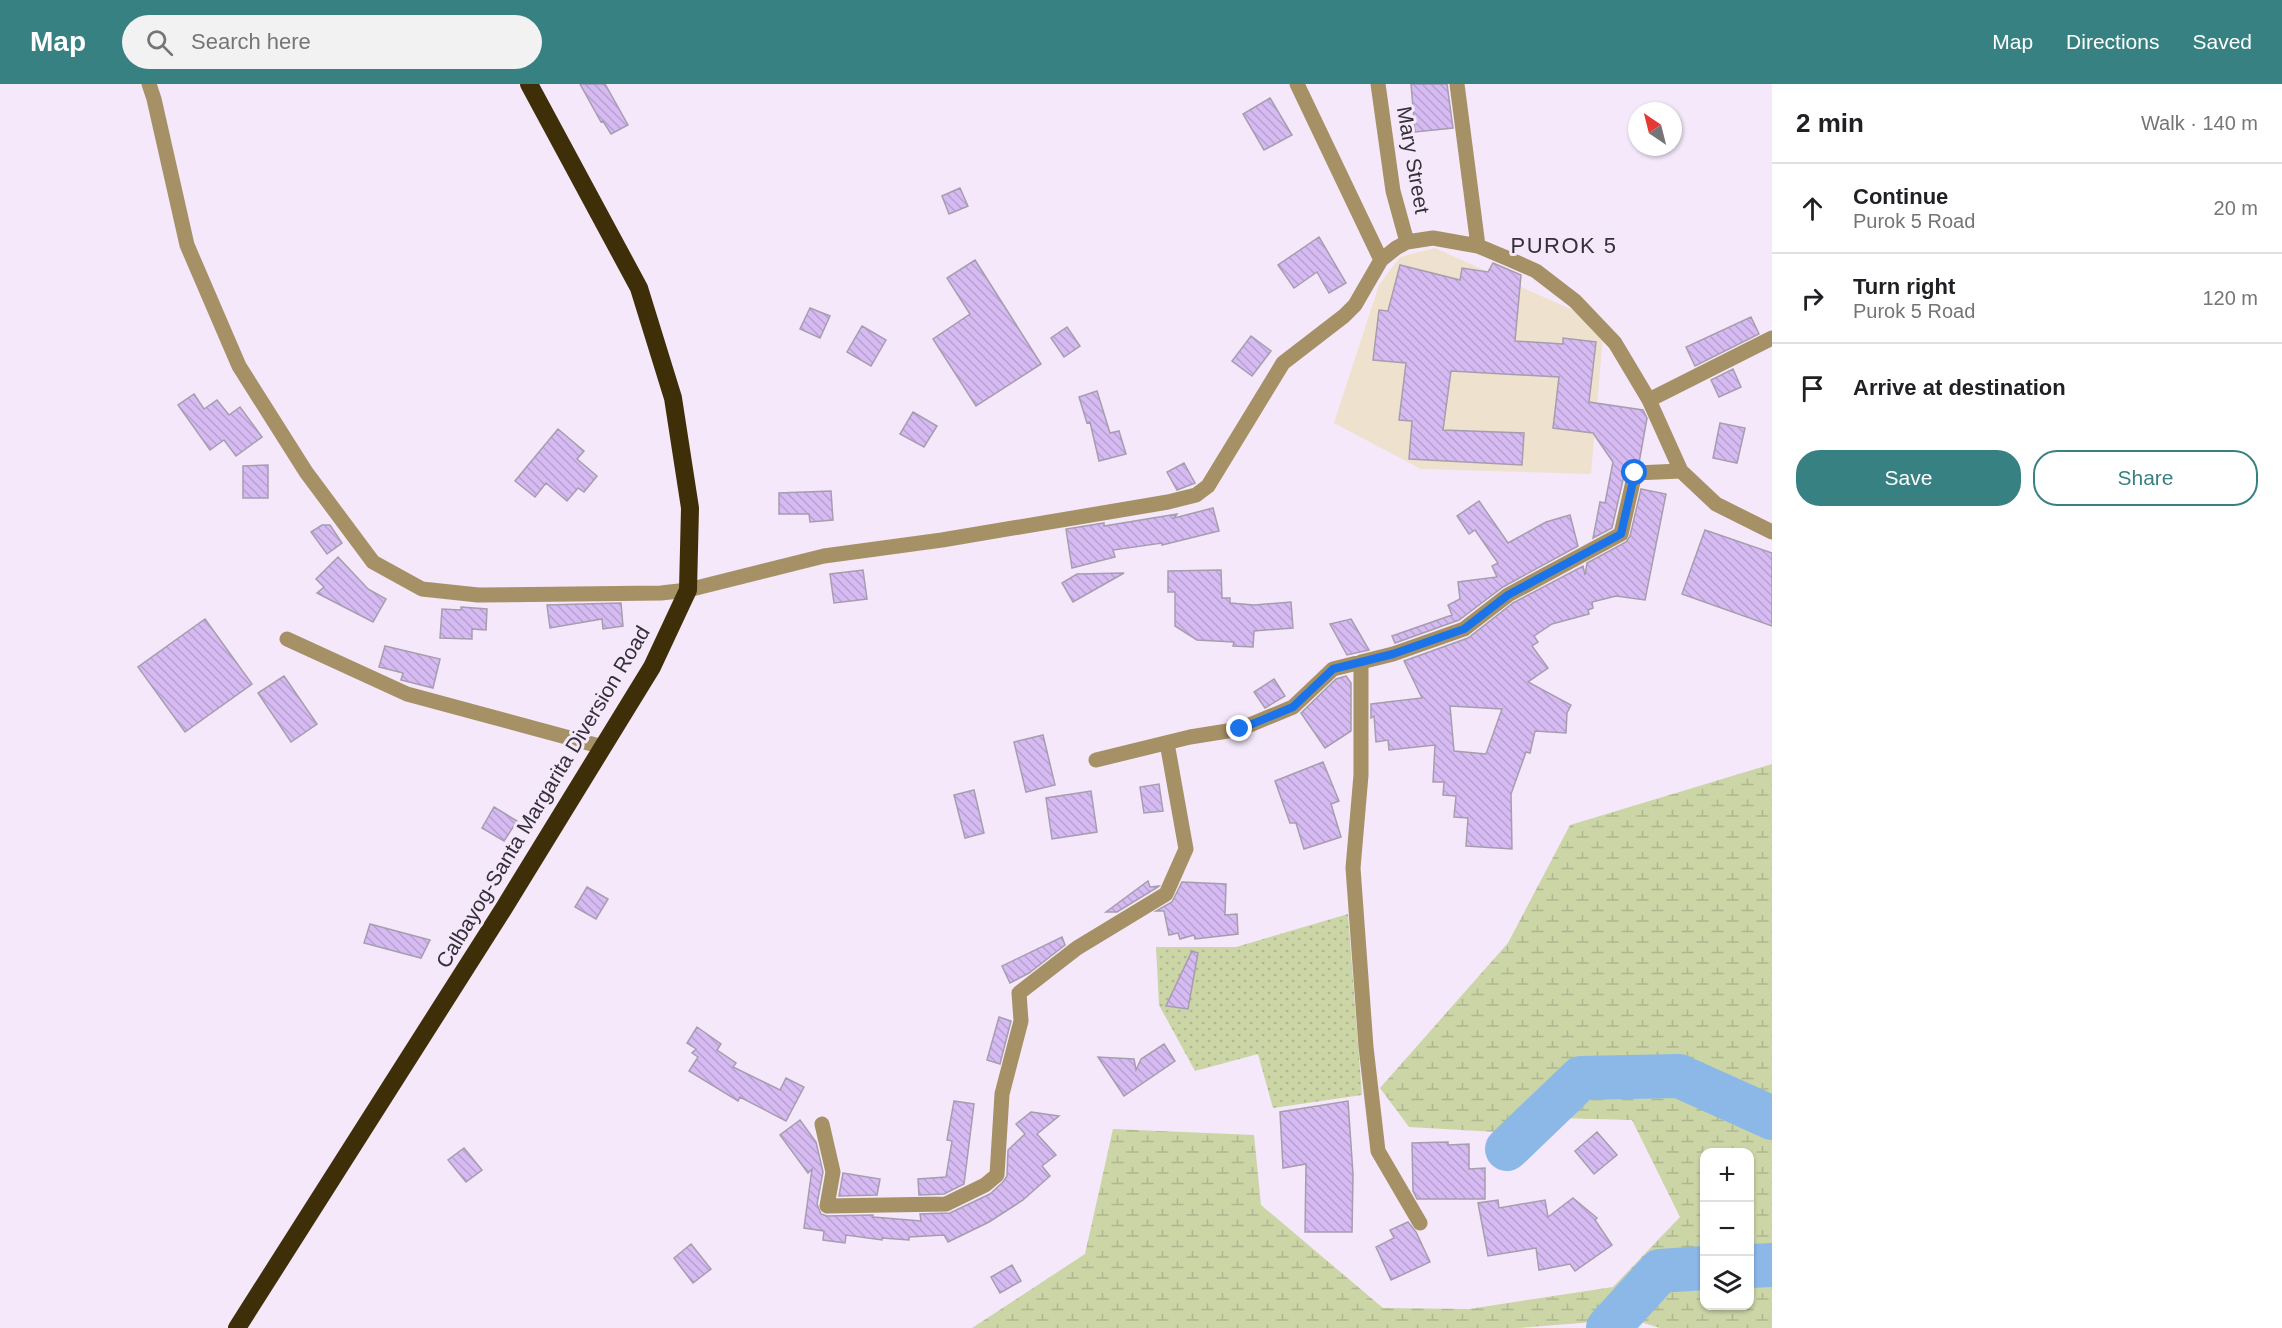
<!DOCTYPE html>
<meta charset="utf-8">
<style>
:root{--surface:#fff;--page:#f2f2f2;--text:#202124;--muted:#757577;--line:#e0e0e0;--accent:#388182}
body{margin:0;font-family:Arial,sans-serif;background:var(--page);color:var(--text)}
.controls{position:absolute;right:18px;bottom:18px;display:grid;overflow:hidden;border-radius:12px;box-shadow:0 2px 4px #0004}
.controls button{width:54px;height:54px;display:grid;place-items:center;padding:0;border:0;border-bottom:2px solid var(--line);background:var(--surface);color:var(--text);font:30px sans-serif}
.compass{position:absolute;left:1628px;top:18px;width:54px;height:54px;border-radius:50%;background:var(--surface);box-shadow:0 2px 4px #0004;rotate:325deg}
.stop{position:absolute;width:18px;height:18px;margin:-14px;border:4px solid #1a73e8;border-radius:50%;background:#fff}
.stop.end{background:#1a73e8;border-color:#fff;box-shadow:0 2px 6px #0008}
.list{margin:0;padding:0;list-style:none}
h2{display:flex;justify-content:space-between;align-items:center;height:78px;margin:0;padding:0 24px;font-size:26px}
h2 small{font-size:20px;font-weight:400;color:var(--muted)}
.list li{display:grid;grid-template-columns:39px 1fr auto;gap:18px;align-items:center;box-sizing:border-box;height:90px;padding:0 24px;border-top:2px solid var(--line)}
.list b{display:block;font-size:22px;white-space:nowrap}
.list p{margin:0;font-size:20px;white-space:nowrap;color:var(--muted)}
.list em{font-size:20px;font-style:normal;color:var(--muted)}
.actions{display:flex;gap:12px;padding:18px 24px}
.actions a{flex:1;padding:14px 0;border:2px solid var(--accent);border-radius:24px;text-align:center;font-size:21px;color:var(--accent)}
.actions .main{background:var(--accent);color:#fff}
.icon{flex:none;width:33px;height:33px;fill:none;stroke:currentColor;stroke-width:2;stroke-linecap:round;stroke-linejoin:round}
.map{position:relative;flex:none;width:1772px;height:1244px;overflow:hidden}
header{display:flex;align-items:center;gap:36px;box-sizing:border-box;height:84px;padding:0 30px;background:var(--accent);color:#fff}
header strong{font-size:28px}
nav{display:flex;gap:33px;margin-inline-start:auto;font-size:21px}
.search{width:420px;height:54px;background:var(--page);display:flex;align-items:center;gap:15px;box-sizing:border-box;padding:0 21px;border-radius:33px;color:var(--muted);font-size:22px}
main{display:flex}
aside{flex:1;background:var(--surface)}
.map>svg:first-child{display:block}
</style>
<header>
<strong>Map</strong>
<div class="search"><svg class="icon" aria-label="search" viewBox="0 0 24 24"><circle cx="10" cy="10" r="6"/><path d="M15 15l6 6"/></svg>Search here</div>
<nav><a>Map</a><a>Directions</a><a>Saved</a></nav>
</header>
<main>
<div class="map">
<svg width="1772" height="1244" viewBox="0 0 1772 1244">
<defs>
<pattern id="wetland-marsh" width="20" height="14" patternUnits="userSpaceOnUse" patternTransform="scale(1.5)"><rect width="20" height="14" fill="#cbd5a6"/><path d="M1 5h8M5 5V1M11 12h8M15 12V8" fill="none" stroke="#afb790"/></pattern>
<pattern id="park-dots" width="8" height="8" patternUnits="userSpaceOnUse" patternTransform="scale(1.5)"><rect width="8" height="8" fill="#cbd5a6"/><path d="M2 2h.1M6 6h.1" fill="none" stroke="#afb790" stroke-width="1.8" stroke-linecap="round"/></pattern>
<pattern id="building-back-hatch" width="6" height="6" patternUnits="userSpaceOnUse" patternTransform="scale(1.5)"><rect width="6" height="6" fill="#d6baf2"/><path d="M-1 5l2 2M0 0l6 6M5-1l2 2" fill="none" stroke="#b8a0d0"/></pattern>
</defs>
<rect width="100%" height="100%" fill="#f4e8fa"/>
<path fill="#eee1cd" d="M1435,164L1579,229L1603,253L1591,390L1421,385L1334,339L1379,201L1400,173Z"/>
<path fill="url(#wetland-marsh)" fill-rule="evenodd" d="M1772,680V1244H1660L1631,1235L1519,1244H972L1085,1170L1113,1045L1254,1051L1261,1121L1383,1224L1469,1225L1613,1203L1680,1133L1632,1036L1556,1034L1497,1048L1409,1043L1380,1004L1508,859L1570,741ZM1704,1068H1750V1222H1704Z"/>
<path fill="url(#park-dots)" d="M1348,830L1362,1011L1273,1024L1258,970L1195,987L1159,921L1156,863H1236Z"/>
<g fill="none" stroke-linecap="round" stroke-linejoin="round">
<path stroke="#8cb8e7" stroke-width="44" d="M1507,1065L1581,994L1679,992L1772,1034
M1750,1182L1772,1181
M1608,1244L1660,1187L1704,1184"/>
</g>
<path fill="url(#building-back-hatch)" stroke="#a69daf" stroke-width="1.5" fill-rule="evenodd" d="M580,0H605L628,41L611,50L603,37L601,38Z
M1411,0H1447L1453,44L1415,48Z
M1270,14L1292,51L1264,66L1243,30Z
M960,104L968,122L949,130L942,112Z
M1319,153L1346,199L1329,209L1317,188L1294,204L1278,181Z
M975,176L1041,280L976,322L933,255L970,230L947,194Z
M1493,179L1521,191L1515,257L1563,260V254L1596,258L1589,318L1643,326L1647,334L1639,379L1629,381L1625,387L1612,444L1593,454L1600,418L1605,419L1613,378L1593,349L1553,344L1559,293L1451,287L1443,346L1524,349L1522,381L1409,375L1412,337L1399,336L1406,279L1373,276L1379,226L1388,227L1400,181L1460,196L1462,184L1488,188Z
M810,224L830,232L820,254L800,245Z
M1751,233L1759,250L1695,282L1686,263Z
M862,242L886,256L871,282L847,268Z
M1067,243L1080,262L1064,273L1051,254Z
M1251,252L1271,267L1252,292L1232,277Z
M1733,285L1741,303L1719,313L1711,296Z
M1097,307L1110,349L1119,347L1126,370L1099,377L1090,338L1087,339L1079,313Z
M194,310L204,325L217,316L229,331L240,323L262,353L236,372L224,356L210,366L178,321Z
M913,328L937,342L924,363L900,350Z
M1720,339L1745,344L1737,379L1713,374Z
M558,345L584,367L577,375L597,392L584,408L578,404L567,417L546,399L535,413L515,397Z
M1184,379L1195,399L1177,406L1167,388Z
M268,381V414H243V382Z
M1641,405L1666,410L1645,516L1616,512L1592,518L1593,524L1588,526L1589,530L1552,540L1534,552L1538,558L1532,562L1548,584L1528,598L1571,621L1567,629L1566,649L1535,647L1530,669L1526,668L1511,710L1512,765L1466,762L1468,734L1454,733L1456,712L1443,711L1444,698H1433L1435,661L1389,666L1388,656L1376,658L1374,632L1371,634V620L1422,614L1404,577L1468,554L1513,519L1583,482L1585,491L1587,479L1626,458L1630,452ZM1450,622L1502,625L1486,670L1454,667Z
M831,407L833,436L810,438L809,430H779V409Z
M1479,417L1508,459L1546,438L1570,431L1578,462L1503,503L1459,536L1395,559L1392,552L1452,531L1448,521L1460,515L1458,498L1497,493L1492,482L1498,479L1475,446L1469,450L1457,432Z
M1213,424L1219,447L1162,461V459L1113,466L1115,473L1072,484L1066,445L1104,439V442L1177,430L1174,434Z
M322,441H330L342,459L327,470L311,448Z
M1705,446L1772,469V542L1682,510Z
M338,473L368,505L386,515L373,538L317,509L324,503L316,495Z
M863,486L867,515L834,519L830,490Z
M1221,486L1222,514H1230V519L1254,521L1291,518L1293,544L1254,547L1253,563L1233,562L1234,558L1197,556L1175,542V508H1168V487Z
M1124,489L1073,518L1062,499L1077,490Z
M621,519L623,542L603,545L602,535L550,544L547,521Z
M461,523L487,525L486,546L472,545V555L440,554L442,525L461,526Z
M205,535L252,600L185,648L138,583Z
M1351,535L1369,566L1347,571L1330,540Z
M385,562L440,575L433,604L401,596L403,589L379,583Z
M284,592L317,640L291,658L258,609Z
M1346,592L1351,599V647L1325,664L1301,629L1336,595Z
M1274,595L1285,612L1265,624L1254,608Z
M1043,651L1055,701L1026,708L1014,658Z
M1323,678L1339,717L1331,720L1341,753L1304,765L1296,739H1290L1275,697Z
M1159,700L1163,727L1144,729L1140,703Z
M974,706L984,749L965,754L954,711Z
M1091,707L1097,748L1052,755L1046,714Z
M494,723L517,737L504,757L482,744Z
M1148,797L1150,803L1159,802L1158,803L1117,828H1106Z
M1182,798L1226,800L1225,831L1237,830L1238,850L1195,855L1194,851L1180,855L1178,849L1169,851L1164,827H1156L1172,818Z
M587,803L608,815L596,835L575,823Z
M370,840L430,856L421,874L364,859Z
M1062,853L1065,861L1029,889L1010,899L1002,882Z
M1192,867L1198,869L1188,925L1166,922Z
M999,933L1011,937L1000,980L987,976Z
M697,943L721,960L717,966L736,979L733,983L780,1006L786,994L804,1003L786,1037L740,1013L738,1017L689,987L698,973L692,969L696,965L687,959Z
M1164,960L1175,977L1124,1012L1098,973L1134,975L1136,986L1141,975Z
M954,1017L974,1020L964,1100L944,1110L919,1111L918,1095L946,1093L952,1057L947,1056Z
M1348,1017L1353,1090L1352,1148H1305L1306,1080L1283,1084L1280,1028Z
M1031,1028L1059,1032L1037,1050L1056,1071L1042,1082L1050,1092L1023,1116L989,1138L948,1158L944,1151L909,1153V1156L882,1154V1156L846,1151L845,1159L823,1156L824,1147L804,1144L812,1085L808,1089L780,1051L800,1036L816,1058L823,1088L817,1120L821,1130L827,1132L873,1131V1133L921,1137L920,1130L950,1129L990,1110L1003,1098L1007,1092L1008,1066L1025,1050L1016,1040Z
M1597,1048L1617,1071L1594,1090L1575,1067Z
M1448,1058V1061L1469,1060V1085L1485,1084V1115H1417L1413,1107L1412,1059Z
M464,1064L482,1086L466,1098L448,1076Z
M843,1089L880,1095L877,1111L839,1112Z
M1573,1114L1597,1134L1595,1136L1612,1161L1575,1187L1570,1180L1539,1186L1536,1164L1488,1172L1478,1119L1498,1116L1499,1124L1545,1116L1548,1133Z
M1408,1138L1416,1148L1430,1178L1391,1196L1376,1163L1394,1154L1390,1146Z
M691,1160L711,1185L693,1199L674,1174Z
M1012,1181L1021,1197L1000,1209L991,1193Z"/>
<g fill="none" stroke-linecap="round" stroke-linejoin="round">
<path stroke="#a69065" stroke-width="15" d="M149,0L154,15L187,161L239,282L306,388L373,478L422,505L478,511L661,509L688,506L824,472L942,456L1168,418L1196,411L1208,402L1283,279L1344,232L1355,221L1381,176L1396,164L1407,158L1433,154L1478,162L1509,175L1536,187L1575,217L1615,259L1649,316L1681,387L1716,420L1772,448
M1297,0L1381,176
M1378,0L1393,107L1407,158
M1457,0L1478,162
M1649,316L1772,254
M287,555L407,610L603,663
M1361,578V691L1353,784L1366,963L1378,1067L1420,1139
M1096,676L1190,653L1240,645L1293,623L1333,585L1393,570L1464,545L1508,511L1621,450L1635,389L1681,387
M822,1040L833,1088L827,1122L946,1120L985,1101L997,1091L1002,1010L1021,937L1019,909L1077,864L1166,810L1186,765L1167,659"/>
<path stroke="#3f2f09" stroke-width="18" d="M237,1244L504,824L652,583L688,506L690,424L673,314L639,204L529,0"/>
</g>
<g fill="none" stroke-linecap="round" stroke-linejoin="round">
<path stroke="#1a73e8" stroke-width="8" d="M1240,645L1293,623L1333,585L1393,570L1464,545L1508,511L1621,450L1635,389"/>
</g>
<g text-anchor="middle" stroke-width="6" stroke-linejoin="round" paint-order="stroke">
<g font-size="21" fill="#353037" stroke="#f4e8fa">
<text transform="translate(1413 76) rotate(80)" y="7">Mary Street</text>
<text transform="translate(543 713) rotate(-59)" y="7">Calbayog-Santa Margarita Diversion Road</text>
</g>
<g font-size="22" letter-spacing="1.5" fill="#353037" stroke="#f4e8fa">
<text x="1564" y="169">PUROK 5</text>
</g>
</g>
</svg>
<div class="controls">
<button>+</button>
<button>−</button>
<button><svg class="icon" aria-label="layers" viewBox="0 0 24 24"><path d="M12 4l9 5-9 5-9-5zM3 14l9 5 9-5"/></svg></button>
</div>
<svg class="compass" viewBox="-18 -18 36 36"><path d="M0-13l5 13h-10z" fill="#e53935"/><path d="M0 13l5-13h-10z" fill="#757577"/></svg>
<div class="stop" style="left:1635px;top:389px"></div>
<div class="stop end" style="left:1240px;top:645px"></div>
</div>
<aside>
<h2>2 min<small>Walk · 140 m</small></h2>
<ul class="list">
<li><svg class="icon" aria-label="ahead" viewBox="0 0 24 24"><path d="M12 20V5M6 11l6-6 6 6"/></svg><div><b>Continue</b><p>Purok 5 Road</p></div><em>20 m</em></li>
<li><svg class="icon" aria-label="right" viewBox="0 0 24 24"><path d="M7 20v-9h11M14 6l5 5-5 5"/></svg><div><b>Turn right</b><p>Purok 5 Road</p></div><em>120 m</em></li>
<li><svg class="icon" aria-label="arrive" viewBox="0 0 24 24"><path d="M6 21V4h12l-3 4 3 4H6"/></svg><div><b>Arrive at destination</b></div></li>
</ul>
<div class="actions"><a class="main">Save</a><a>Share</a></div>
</aside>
</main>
